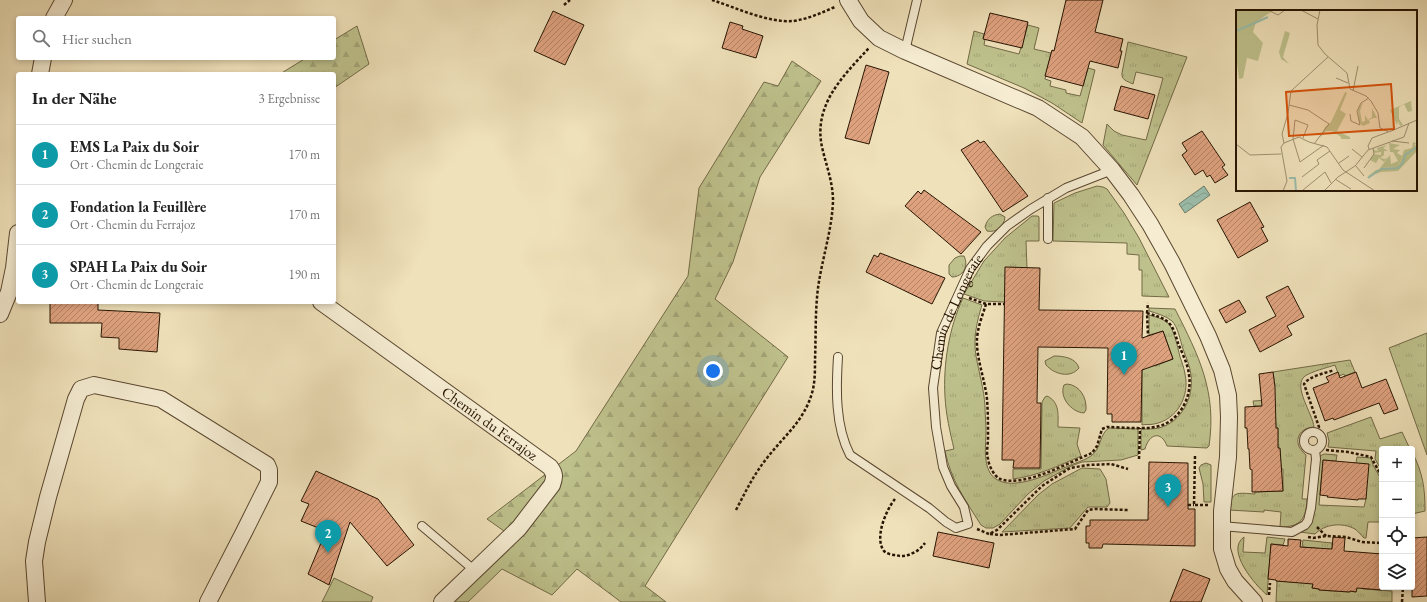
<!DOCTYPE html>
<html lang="de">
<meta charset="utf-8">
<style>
:root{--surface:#fff;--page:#f6f6f6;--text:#222;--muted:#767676;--line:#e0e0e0;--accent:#8f2418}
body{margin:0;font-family:"EB Garamond",serif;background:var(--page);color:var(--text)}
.controls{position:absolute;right:12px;bottom:12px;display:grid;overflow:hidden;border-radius:4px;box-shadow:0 2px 6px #0003}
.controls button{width:36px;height:36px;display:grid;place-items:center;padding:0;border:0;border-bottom:1px solid var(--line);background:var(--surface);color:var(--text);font:20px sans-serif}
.you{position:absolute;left:713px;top:371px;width:14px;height:14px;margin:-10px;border:3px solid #fff;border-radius:50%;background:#1a73e8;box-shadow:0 0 0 6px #1a73e833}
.badge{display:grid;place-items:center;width:26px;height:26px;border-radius:50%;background:var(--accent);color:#fff;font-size:13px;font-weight:700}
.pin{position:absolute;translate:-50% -33px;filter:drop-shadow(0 1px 2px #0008)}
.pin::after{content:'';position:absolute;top:21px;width:14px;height:12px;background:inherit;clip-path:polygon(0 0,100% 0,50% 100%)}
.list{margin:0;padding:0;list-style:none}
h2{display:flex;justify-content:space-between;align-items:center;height:52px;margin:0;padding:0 16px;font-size:17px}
h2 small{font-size:13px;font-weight:400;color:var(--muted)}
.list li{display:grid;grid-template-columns:26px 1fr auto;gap:12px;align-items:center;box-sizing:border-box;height:60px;padding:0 16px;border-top:1px solid var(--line)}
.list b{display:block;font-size:15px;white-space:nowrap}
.list p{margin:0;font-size:13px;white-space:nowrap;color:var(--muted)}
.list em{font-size:13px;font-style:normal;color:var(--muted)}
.icon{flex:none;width:22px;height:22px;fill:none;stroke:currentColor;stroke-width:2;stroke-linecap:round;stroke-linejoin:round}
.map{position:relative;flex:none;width:1427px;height:602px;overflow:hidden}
.search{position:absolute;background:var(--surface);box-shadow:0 2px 6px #0003;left:16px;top:16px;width:320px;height:44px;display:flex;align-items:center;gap:10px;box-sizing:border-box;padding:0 14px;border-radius:4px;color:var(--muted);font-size:15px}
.panel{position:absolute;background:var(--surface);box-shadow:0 2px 6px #0003;left:16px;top:72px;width:320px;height:232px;border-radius:4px}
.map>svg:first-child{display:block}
</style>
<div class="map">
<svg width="1427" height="602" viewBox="0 0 1427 602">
<defs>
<pattern id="grass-tufts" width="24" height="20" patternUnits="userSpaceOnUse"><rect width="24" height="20" fill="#bec18c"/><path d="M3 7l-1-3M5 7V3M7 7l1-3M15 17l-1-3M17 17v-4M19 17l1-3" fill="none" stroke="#a3a577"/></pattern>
<pattern id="forest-firs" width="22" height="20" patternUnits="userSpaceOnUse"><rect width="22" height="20" fill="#bec18c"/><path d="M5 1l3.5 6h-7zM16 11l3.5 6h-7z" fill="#a3a577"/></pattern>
<pattern id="water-waves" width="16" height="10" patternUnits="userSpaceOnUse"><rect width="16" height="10" fill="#9abeac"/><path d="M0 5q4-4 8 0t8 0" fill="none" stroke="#85a292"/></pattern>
<pattern id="building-hatch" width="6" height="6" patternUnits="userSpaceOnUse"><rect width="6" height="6" fill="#dfa27f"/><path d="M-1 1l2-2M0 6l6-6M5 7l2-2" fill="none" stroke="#b58366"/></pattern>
</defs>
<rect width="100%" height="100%" fill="#efe1ba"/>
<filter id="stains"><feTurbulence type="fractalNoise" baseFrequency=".005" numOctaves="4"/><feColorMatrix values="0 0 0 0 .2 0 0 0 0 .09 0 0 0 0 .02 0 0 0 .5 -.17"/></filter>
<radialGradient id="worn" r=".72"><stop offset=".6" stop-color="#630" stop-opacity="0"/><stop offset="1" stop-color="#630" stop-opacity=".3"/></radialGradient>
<path fill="url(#grass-tufts)" stroke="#726a46" d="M1028,25L1039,28L1034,49L1051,53L1045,79L1051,81L1050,86L1066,90V93L1080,96L1088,68L1095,70L1082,123L1052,103L1024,88L967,64L974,31L984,34L983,38L985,39L984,45L1019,54Z
M1128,42L1187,57L1137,185L1103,145L1107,124L1114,131L1122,135L1146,140L1163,78L1136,72L1133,84C1127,81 1121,80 1122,73Z
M1097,186L1103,187L1107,189L1124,213L1139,238L1169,297L1142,296V270H1139V255L1127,254V243L1053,241L1054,203L1075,193Z
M1000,214L1005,217C1004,227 996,233 987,231L985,227C987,219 992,215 1000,214Z
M1032,216H1038L1039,217V241H1026L1027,268L1004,302L984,301L964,294L984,261L1005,238Z
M960,256H964C969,266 963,277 952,277L949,274V265L955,258Z
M963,298L982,305C977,321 973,338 976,356C979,373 984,389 985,406C985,415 986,423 986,431C986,445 983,460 990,473C1005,496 1048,474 1066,467C1074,463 1084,461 1091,456C1102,448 1099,434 1109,428L1138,429V455L1121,460L1082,462L1071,466L1044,481L1028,494L1000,524L993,528H986L981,525C965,500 951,480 945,451L954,449C950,432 946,415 945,397C943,364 949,328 963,298Z
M1149,308L1175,309C1199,356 1217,392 1209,446L1207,448L1167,446C1161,430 1149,434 1145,449L1141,450V429C1147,429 1154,429 1159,428C1182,422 1194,397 1191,375C1190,366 1186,357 1183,349C1180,340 1178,327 1172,321C1166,316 1156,313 1149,311Z
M1149,315C1156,317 1164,319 1169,324C1174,331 1178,348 1180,357C1182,362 1184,368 1185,374C1190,396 1177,420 1154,424C1150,425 1146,424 1142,425V345L1148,346L1155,366L1173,359L1163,331L1149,335Z
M1427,333V455L1389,348Z
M1054,356C1064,356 1076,358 1079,368C1070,379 1054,374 1046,365L1045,361Z
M1350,360L1355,372L1345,376L1344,374L1339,376L1335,365C1326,368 1313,371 1305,376C1292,386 1313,414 1314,427C1297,428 1292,444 1306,455L1302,499H1307C1306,519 1301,527 1280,527L1281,512L1264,510V512L1229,510C1231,490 1238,493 1255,494V492L1283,491V469H1281L1280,449L1278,448V428H1276L1275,406H1254L1253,401L1271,400L1270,387L1275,386L1273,372Z
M1067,384C1080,385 1087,398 1086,410L1084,413C1071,412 1059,397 1064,385Z
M1047,396C1060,402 1058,415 1058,427L1080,428L1077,444L1081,456C1058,466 1037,476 1013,479V469H1041L1042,402L1045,397Z
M1371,417L1380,439L1402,432L1410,449H1382V471L1375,459L1376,451L1328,447L1329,441L1327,433Z
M1412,452C1423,473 1425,488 1425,511L1412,514Z
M1324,454L1337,455L1336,461L1323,460L1319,505L1364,507L1366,499L1356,463L1357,457L1371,458L1373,465L1381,479L1382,522H1368L1366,538H1364C1361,535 1358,531 1355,529C1342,522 1325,524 1315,534L1300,532L1308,526L1320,456Z
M1206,463L1211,465V502H1204L1203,484L1199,468L1201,465Z
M1082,468L1100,469L1106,479L1110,503L1107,507H1088L1070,528L1002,532L1038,495L1052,484Z
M1244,537L1243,552L1265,553L1267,537L1285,539L1283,545L1271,544L1267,595C1255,585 1225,550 1244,537Z
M1303,540L1332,543V552L1315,548L1302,547Z
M1277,581L1313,583L1312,588L1319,589V590L1349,592L1350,591L1356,592L1357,587H1363V589L1392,591V602H1276Z"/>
<path fill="url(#forest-firs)" stroke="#726a46" d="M357,26L369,64L334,88V74H280L306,58H334V40Z
M792,61L821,81L760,177L733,262L715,299L788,357L645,586L666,602H621L577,569L552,595L502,569L468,602H434L504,531L487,519L576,451L688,276L699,188L764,82L778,86Z"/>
<path fill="#bec18c" stroke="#726a46" d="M334,578L373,597L371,602H322Z"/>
<path fill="url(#water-waves)" stroke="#6c7a68" d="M1204,186L1210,195L1185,213L1179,204Z"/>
<path fill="url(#building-hatch)" stroke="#271401" d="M1066,0H1103L1095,32L1123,39L1120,51H1122L1118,68L1090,61L1083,86L1045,76L1052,50L1054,51Z
M553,11L584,25L565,65L534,51Z
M990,13L1028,22L1022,48L983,39Z
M730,22L743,26L742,29L763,36L756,58L722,48Z
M866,65L889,72L869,144L845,138Z
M1121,86L1155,95L1148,119L1114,110Z
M1202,131L1225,165L1222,167L1228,175L1215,183L1210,175L1207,177L1203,170L1195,175L1182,155L1187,151L1182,143Z
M978,140L980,143L984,141L1028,196L1003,212L961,150Z
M924,190L981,232L961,254L905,206L918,191L921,194Z
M1250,202L1264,227L1261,228L1268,241L1238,258L1217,220Z
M880,253L945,278L932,304L866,272L874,255L878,257Z
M1005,267L1040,268L1039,310L1143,311L1142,338L1163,331L1173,359L1142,370L1141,422H1112V414H1107L1108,348L1038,347L1037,403H1041L1040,468H1013L1014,460H1002Z
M1288,286L1304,317L1287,326L1292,335L1260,352L1249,330L1276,316L1266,297Z
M1239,300L1246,312L1226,323L1219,310Z
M50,302H98V310L160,313L157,352L119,349V338L101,337L102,323H50Z
M1273,372L1275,387L1276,428H1278V448H1280L1283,491L1252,492V470L1250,469L1249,449H1248L1247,428H1245V407L1262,406L1259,374Z
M1338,372L1340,378L1356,372L1362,388L1386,379L1398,409L1384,414L1379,403L1334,420L1333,418L1325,421L1313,388L1329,382L1326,377Z
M1323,460L1369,464L1366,499H1358V500L1327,497L1328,496L1320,495Z
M1149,462L1188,463V509H1195V546L1103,544L1102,548H1089V543H1086V526H1090V520H1148Z
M316,471L378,499L414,545L387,566L350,522L329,585L308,574L326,531L301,521L309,504L301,501Z
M938,532L994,543L989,568L933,556Z
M1333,537L1345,538L1344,551L1382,554V590L1357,588L1356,592L1350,591V592L1319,590V589L1312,588L1313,584L1276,581V580L1268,579L1271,544L1288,546V539L1301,540L1300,547L1332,549Z
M1427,537V596L1412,597V538Z
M1183,569L1210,579L1201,602H1170Z"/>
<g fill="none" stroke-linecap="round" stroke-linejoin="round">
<g stroke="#59472f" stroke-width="10">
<g id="lane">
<path d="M905,51L917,0"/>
<path d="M1048,239V198"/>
<path id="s1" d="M838,357C836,389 835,426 850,455L929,508L946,522L956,528L968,524L964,507L951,486L943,467L936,427L933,388L941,333L970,269L987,246L1007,226L1031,209L1066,188L1112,170"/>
<circle cx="1313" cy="441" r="9"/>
<path d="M422,526L474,570"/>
<path d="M1221,526L1292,532L1305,525L1308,521L1311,508L1316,459L1315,450"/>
</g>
</g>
<g stroke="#59472f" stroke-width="18">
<g id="street">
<path d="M848,0L861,21L879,38L905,51L1038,108L1082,137L1112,170L1131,195L1150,224L1172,263L1208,336L1222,370L1228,395L1229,417L1228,457L1222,511V549L1228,569L1235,581L1254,602"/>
<path d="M54,18L64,0"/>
<path d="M40,74L43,58"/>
<path id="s2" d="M321,302L550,467C555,474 555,477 552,485L519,528L442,602"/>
<path d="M0,314L9,292L14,268L18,233"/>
<path d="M37,602L34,561L37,542L48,497L76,399L81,389L94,385L161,399L267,465L269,470V482L244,532L208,602"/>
</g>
</g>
<path stroke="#271401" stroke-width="2.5" stroke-dasharray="3 2" stroke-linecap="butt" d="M712,0C737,8 768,23 793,21C808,19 821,13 835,7
M564,5L570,0
M969,298L986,304H1004
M986,304C982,317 976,331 977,345C978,363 985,381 987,399C988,412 988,425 988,438C988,445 986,453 988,459C989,466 994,476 1000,479C1023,488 1070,462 1092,453L1097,446L1102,429L1107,427C1124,427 1150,431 1165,424C1183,415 1192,394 1189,375C1188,364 1182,353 1178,343C1176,337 1174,328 1169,323C1163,317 1156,316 1147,313L1148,336
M1147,313L1148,303
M1316,432L1319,427L1304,384C1309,376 1326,373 1334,370
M1326,450L1348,452L1371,457L1382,477
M1195,456L1194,505H1208
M1139,459L1140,428
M895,499C886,510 874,538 884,551C887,554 892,555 896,555C902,557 907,556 913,553C918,551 922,547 925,543
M1188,505H1194
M736,510C746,491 754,474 767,458C784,436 804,421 812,393C815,383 815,371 815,360C816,336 815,312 818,288C822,259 832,230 833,201C833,182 826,165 822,147C813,105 843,76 869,48
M1317,527L1326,536
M977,529L989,534L997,530L1042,486L1070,468L1088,465L1111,464L1128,469
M990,534L1000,535L1075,529L1088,510L1095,509L1128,510
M1308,537L1313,538L1326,536L1346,537L1362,542L1382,543
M1269,595L1270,583
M1402,602L1403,587"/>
<use href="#lane" stroke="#f5ecd2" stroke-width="8"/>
<use href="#street" stroke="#f5ecd2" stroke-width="16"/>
</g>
<g text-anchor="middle" stroke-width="3" stroke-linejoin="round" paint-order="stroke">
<g font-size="15" fill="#271401" stroke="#f5ecd2">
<text dy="5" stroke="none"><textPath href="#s1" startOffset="464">Chemin de Longeraie</textPath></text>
<text dy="5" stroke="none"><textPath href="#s2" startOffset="208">Chemin du Ferrajoz</textPath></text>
</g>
</g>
<g transform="translate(1236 10)">
<rect width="181" height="181" fill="#efe1ba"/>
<path d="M175,91L176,101L172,102L168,94L163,97V109L167,115L164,116L162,111L161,115L154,100ZM127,92L124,101L126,112L129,111V105L132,110L136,107V98L141,108H137L133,110L134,113L127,116L123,112L122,99ZM177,132L180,133L177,139L166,147L162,157L144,158L154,145L155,154L162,151L157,142H154L153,133L164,135L157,139L164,140L161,143L166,146L168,140L176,138ZM151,135L147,138L152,141H148V145L144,148L149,149L152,147L148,152L143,148L140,153L134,150L138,144L145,145V142L138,143V140L142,141L141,138Z" fill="#bec18c"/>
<path d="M0,0H38L20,12L17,22L27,33L22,51L11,48L7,68L3,69L0,46ZM49,21L54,23L47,47L53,54L45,49L43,42ZM109,82L111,83L104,100L110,104L101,121L114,127V129H105V127L96,121H90L84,128L89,117L95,112ZM181,134V141L162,161L145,162L131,167L140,160L162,157L166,147Z" fill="#bec18c"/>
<path fill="none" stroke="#9abeac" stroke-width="2" d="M21,12L32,7M0,21L21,12M53,168H59L60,181M132,168L145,159L162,158L167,153L169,145L181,137"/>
<path fill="none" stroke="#9f8f70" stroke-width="1" d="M32,0L42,5L49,0M65,0L82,9M84,0L81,15L82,35L89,44L111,63L114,79L130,86L135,91L142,103L144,118L153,122L181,110M100,68L112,73M117,81L122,56M53,95L72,100L93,114L78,134M114,104L115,111L124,115M124,115L121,101L125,93L133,88M57,129L64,152L88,135M57,129L59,110L72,115L67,128M156,131L173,133M48,133L46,124L52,103L55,81L92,47M0,134L14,145L45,144M116,139L126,147M133,139L132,136L136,128L152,122M103,153L113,146M120,156L128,166M128,158L138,144L137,138M66,167L83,154L81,150L94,141M99,169L115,179M67,180L89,162L95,173M47,181L51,171L45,137L48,133L63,127L73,132L91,137L107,160L139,181M88,181L102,167L119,156L132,140L168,127L173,113"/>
<path fill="#d5520b" fill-opacity="0.15" stroke="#d5520b" stroke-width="2" d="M155,74L158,119L53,126L50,82Z"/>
<rect width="181" height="181" fill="none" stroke="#271401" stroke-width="2"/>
</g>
<rect width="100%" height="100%" filter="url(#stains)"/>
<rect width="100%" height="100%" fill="url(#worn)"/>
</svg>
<div class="controls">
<button>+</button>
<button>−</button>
<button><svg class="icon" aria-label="locate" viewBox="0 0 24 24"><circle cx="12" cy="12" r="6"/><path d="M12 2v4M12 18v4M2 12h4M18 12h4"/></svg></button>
<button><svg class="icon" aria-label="layers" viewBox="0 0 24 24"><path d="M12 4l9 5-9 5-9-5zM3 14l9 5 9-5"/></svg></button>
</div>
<div class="you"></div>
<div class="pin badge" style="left:1124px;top:375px;background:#0f9aa8">1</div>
<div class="pin badge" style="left:328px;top:553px;background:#0f9aa8">2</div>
<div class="pin badge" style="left:1168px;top:507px;background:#0f9aa8">3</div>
<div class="search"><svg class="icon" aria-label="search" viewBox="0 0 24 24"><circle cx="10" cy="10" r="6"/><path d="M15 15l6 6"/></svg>Hier suchen</div>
<section class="panel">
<h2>In der Nähe<small>3 Ergebnisse</small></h2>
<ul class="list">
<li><span class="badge" style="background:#0f9aa8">1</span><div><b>EMS La Paix du Soir</b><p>Ort · Chemin de Longeraie</p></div><em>170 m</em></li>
<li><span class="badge" style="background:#0f9aa8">2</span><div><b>Fondation la Feuillère</b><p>Ort · Chemin du Ferrajoz</p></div><em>170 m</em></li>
<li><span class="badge" style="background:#0f9aa8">3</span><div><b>SPAH La Paix du Soir</b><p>Ort · Chemin de Longeraie</p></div><em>190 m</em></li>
</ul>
</section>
</div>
